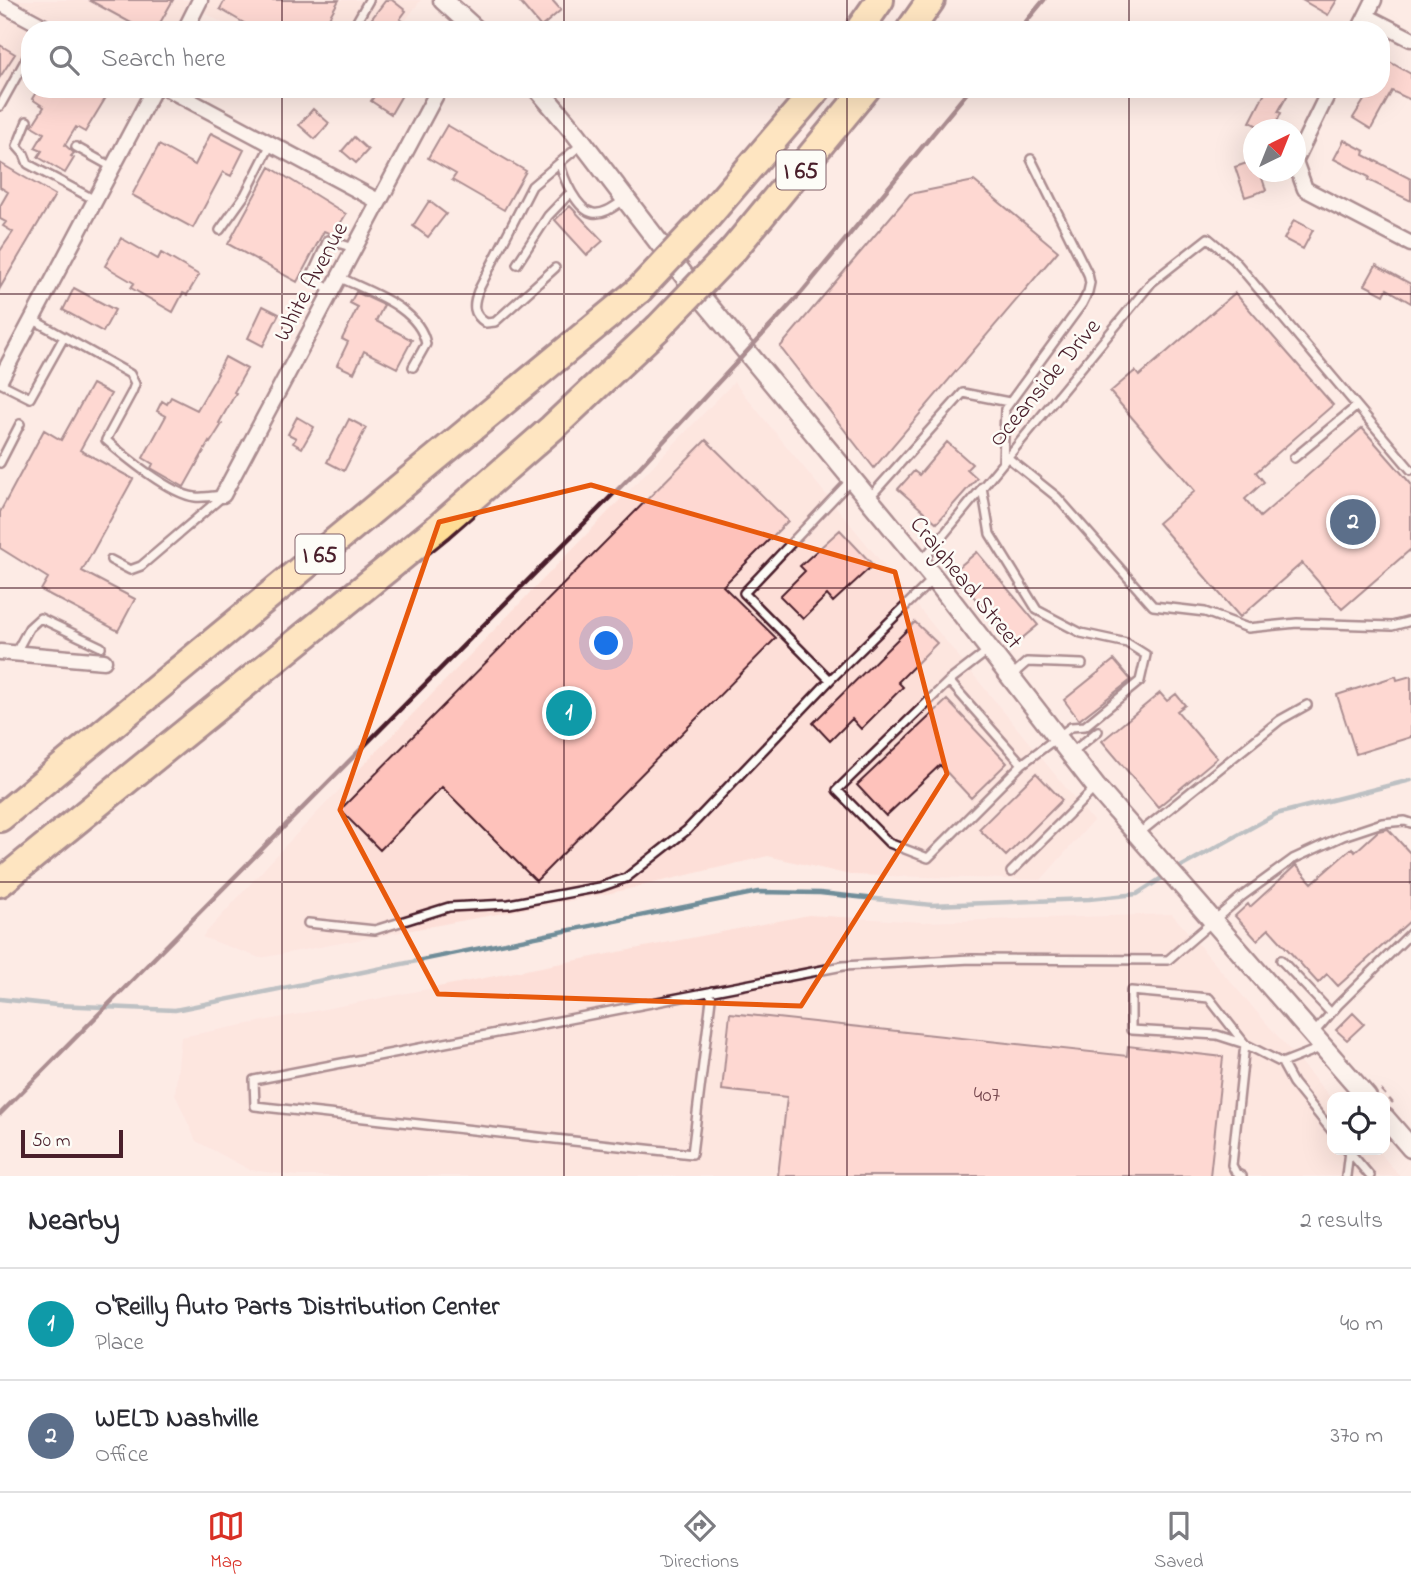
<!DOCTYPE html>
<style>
:root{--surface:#fff;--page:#f2f2f3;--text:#2b2b33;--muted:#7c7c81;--line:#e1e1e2;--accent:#d93025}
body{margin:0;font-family:"Indie Flower",sans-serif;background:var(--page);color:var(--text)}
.controls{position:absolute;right:21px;bottom:21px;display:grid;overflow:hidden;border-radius:14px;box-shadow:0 7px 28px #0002}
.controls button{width:63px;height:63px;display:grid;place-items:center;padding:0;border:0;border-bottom:2px solid var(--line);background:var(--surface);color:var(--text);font:35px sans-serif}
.compass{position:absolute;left:1243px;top:119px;width:63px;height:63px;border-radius:50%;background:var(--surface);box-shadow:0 7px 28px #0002;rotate:43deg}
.scale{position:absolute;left:21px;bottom:18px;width:102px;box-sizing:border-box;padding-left:7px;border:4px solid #4a1f2b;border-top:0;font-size:19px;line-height:24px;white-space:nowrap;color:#4a1f2b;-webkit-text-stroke:5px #fdfcf7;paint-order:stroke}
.you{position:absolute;left:607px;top:644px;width:24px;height:24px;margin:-18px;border:5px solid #fff;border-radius:50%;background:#1a73e8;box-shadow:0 0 0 10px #1a73e833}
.badge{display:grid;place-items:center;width:46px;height:46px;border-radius:50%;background:var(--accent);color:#fff;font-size:23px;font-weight:700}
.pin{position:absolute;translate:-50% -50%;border:4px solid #fff;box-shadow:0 2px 7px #0006}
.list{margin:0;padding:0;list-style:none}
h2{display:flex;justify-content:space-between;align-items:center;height:91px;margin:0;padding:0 28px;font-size:30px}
h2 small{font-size:23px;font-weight:400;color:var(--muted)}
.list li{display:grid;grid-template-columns:46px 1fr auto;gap:21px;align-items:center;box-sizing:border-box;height:112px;padding:0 28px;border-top:2px solid var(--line)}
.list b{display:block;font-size:26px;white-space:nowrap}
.list p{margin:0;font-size:23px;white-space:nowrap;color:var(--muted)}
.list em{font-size:23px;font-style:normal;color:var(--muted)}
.icon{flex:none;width:38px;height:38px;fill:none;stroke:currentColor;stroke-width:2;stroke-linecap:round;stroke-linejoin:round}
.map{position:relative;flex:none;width:1411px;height:1176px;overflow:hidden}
.search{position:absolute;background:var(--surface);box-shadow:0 7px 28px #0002;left:21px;right:21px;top:21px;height:77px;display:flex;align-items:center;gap:18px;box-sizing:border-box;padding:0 24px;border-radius:28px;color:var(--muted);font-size:26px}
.sheet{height:315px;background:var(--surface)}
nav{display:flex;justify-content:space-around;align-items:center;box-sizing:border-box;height:98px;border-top:2px solid var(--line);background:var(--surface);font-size:19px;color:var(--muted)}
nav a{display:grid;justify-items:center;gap:4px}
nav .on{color:var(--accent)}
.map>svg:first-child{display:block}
</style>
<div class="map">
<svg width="1411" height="1176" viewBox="0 0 1411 1176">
<rect width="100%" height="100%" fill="#fdebe5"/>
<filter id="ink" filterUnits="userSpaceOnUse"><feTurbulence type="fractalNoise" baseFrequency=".0143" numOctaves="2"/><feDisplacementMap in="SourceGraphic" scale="14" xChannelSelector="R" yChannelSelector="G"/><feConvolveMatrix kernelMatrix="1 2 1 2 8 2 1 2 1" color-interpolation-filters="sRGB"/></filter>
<g filter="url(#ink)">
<path fill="#fddfd8" d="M0,0H421L398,30H235L196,8L185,30H30V52L0,106Z
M734,382L1093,821L1041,880L850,875L768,856L611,893L260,958L202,937L284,847Z
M1172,914L1332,1099V1150H1377L1400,1176H298L250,1170L196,1141L175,1094L181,1037L809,915L922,922Z"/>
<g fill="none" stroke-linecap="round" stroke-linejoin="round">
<path stroke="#6f8d99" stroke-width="4.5" d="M1175,870L1276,814L1411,780
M0,999L56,1005L175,1010L758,892L820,893L932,905L1089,899L1137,894L1168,874"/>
</g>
<path fill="#fec2bb" stroke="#4a1f2b" stroke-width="2" d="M89,0H173L156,30H144Z
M225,0H339L322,30H256L220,9Z
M386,0H392L406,11L400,19L415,30H363Z
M518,0H552L561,10L541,27Z
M1302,0H1337L1328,15Z
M0,45L15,54L0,77Z
M1381,57L1411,74V100L1392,91L1371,129L1353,118L1371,89H1381Z
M38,89H73L83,95L86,89H100L108,94L85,132L76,127L65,145L74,153L71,156L74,158L65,173L38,157L42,151L35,148L44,133L32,126L44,107L32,99Z
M379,89H393L402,95L391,114L371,101Z
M1267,89H1291L1278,112L1281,113L1273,130H1265L1250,122Z
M313,109L329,123L315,139L299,125Z
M447,125L526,171L504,210L452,180L456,174L428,158Z
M211,133L244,150L231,176L223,172L193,228L132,195L159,145L195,165Z
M354,137L368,150L356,163L342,151Z
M1344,140L1365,151L1364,155L1411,179V201L1368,180L1369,177L1334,159Z
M1250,162L1253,172H1260L1266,190L1245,197L1235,167Z
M0,163L55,195L0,288V251L13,232L3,226L6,222L0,219V206L8,192L0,187Z
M270,167L346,214L333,235L324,231L297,282L228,244Z
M974,181L1058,251L874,468L780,347L910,194Z
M429,201L446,214L428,237L413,226Z
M570,206L603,241L587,255L555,220Z
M1294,220L1313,230L1303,249L1284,239Z
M121,238L158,259L161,253L199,275L187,295L183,293L173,312L131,288L134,283L105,266Z
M1376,265L1411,284V303L1387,289L1384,295L1365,285Z
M74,288L115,310L103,332L63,310Z
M356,292L384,305L376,321L412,340L397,368L364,351L354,373L337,365L348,342L342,339L358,307L350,303Z
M1235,293L1333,405L1256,472L1264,482L1245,499L1260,517L1362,428L1411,484V549L1342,609L1302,563L1240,617L1158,523L1195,491L1110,392L1135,371L1139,376Z
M263,306L279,314L263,346L248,338Z
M225,357L247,369L234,392L236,393L219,423L222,424L210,443L209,442L184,487L151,468L153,464L143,458L166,416L157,411L162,401L167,404L171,397L197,410L218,374L217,373Z
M92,384L111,394L80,450L133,479L82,571L135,599L118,631L41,590L48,578L0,548V512L44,430L61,440Z
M297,417L314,427L302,448L293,443L296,438L288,434Z
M349,419L366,428L344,471L327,462Z
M706,440L788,521L723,586L776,638L536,881L442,787L380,850L340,810Z
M947,442L972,464L967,469L977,478L937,523L898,489L914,471L919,475Z
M840,530L873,565L833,602L827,595L803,619L780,596L805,571L800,566Z
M977,552L1038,625L1014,645L953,572Z
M915,622L937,643L898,682L903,687L861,729L852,719L830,741L813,723Z
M1114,660L1131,680L1079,720L1064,700Z
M1396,676L1397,680L1411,676V737L1356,754L1337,695Z
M1160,693L1167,701L1176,694L1185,705L1177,711L1217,758L1158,807L1102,741Z
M947,700L1007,763L971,798L940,765L886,816L857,785Z
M1036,773L1062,800L1006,856L979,829Z
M1388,829L1411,854V920L1338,986L1327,974L1318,983L1269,929L1257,940L1235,916L1248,904L1250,907L1296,865L1312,883L1352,848L1355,852L1378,831Z
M730,1013L1127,1056L1128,1046L1223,1057L1210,1176H778L787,1097L722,1090Z
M1353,1013L1364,1024L1347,1040L1336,1030Z"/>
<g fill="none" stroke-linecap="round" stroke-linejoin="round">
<g stroke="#4a1f2b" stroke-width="12">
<path id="service" d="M352,30L369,0
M0,106L30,52
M27,121L17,146L24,154L28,164L95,200
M76,147L112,167
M560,163C563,178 577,210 593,213C604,215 615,206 624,200
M220,230L245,195L271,144
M517,264L548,216L571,192
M555,268L495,322L486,323C472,314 473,305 478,291L532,186L583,143
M339,277C369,292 419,307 426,344L413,367
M332,291L311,277L328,240L354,248
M32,319L130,374L135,384L132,392L106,440C124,456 170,494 195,497C204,498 214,496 223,495
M0,383L30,398L64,337
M1007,457L1057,497L1153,606L1205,612L1248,628L1297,623L1392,626L1411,621
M1294,458L1357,406
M1003,462L1005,409L1082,304L1088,292L1090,283L1088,274L1031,159
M0,463L20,424
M982,487L990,534L1037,610L1081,633L1127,643L1146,655L1140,681L1085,726L1071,727L1022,764L928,858L889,843L837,790L949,681L989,650
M869,498L963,393L1009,402
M111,560L130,570L141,566L223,496
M921,562L1152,282L1208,238L1234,260L1411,470
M15,654L29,628L40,618L101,647
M1011,676L1027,662L1082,664
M830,680L744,593L851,480
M949,681L1022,764
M1070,754L1098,731
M1137,835L1280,720L1307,705
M1011,872L1096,787
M308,923L375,930L449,907L509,904L600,887L626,878L687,830L830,680L933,579
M1281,960L1331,1013
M712,991L692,1154L255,1106L254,1080L843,966L971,959L1168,960L1241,897L1293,859L1343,836L1382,823L1405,821L1411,823
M1313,1034L1338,1005L1411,933
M1282,1063L1293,1083L1332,1131
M1348,1150L1370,1176
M1242,1176L1236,1173L1232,1165L1245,1044L1209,998L1131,991V1030L1217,1035L1245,1044L1282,1063L1323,1047
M1346,1176L1349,1151"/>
</g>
<g stroke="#4a1f2b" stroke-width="19">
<path id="minor" d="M0,3L50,30
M1366,16L1411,39
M185,30L200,0
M1359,30L1374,0
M168,89L378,201
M1296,159L1330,89
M1296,164L1305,189L1411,244
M0,380L154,89
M223,495L439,89
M0,652L104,661"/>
</g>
<g stroke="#4a1f2b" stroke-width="23">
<path id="tertiary" d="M443,0L476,30
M538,89L576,134L689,282L934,578L1096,787L1367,1097
M1385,1118L1411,1148"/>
</g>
<g stroke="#4a1f2b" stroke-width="32">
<path id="motorway" d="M859,30L880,0
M910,30L931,0
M703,222L817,89
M734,249L866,89
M0,818L639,290
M0,883L440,526L552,428L658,328"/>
</g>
<path stroke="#4a1f2b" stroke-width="2.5" stroke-dasharray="7 5" stroke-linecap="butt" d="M1381,1090L1393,1103"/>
<use href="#service" stroke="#fdfcf7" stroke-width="7"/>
<use href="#minor" stroke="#fdfcf7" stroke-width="14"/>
<use href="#tertiary" stroke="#fdfcf7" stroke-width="18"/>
<use href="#motorway" stroke="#fedd96" stroke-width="26"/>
<path stroke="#4a1f2b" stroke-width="4.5" d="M1019,30L1044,0
M0,1114L638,469L802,292L970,89"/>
<g stroke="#4a1f2b" stroke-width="32" stroke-linecap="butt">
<path id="motorway-bridge" d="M639,290L703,222
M658,328L734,249"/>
</g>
<use href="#motorway-bridge" stroke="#fedd96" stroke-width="26"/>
</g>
</g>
<path d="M0 0H1411V1176H0ZM591,485L895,572L947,774L801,1006L438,994L340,810L439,522Z" fill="#fdebe5" fill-opacity=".55" fill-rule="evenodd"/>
<path fill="none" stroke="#e8590c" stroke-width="5" stroke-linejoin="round" d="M591,485L895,572L947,774L801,1006L438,994L340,810L439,522Z"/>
<path fill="none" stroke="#4a1f2b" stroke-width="2" stroke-opacity="0.55" d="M282,0V30M564,0V30M847,0V30M1129,0V30M282,89V1176M564,89V1176M847,89V1176M1129,89V1176M0,294H1411M0,588H1411M0,882H1411"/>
<g text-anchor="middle" stroke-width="5" stroke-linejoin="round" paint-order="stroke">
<g font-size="21" fill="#77484f">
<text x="987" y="1101">407</text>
</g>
<g fill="#fdfcf7" stroke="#806168" stroke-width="2">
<rect x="776.5" y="150.5" width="49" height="39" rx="5"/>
<rect x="295.5" y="534.5" width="49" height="39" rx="5"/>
</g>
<g font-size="23" font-weight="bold" fill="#4a1f2b">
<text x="801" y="178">I 65</text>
<text x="320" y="562">I 65</text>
</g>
<g font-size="24" fill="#4a1f2b" stroke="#fdfcf7">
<text transform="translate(310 281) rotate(-62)" y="8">White Avenue</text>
<text transform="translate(1044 382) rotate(-50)" y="8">Oceanside Drive</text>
<text transform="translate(967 582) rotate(51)" y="8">Craighead Street</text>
</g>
</g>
</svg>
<div class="controls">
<button><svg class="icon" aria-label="locate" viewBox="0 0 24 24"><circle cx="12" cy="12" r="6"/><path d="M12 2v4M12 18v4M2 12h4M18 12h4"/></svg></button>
</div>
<svg class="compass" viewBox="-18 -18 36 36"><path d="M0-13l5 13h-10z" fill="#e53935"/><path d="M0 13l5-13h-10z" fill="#7c7c81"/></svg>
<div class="scale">50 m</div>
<div class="you"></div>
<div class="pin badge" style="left:569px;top:713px;background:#0f9aa8">1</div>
<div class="pin badge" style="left:1353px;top:522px;background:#5c6f8a">2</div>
<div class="search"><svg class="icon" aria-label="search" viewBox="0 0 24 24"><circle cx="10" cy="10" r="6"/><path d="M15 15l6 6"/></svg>Search here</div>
</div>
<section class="sheet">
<h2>Nearby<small>2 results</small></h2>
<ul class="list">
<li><span class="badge" style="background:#0f9aa8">1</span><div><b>O'Reilly Auto Parts Distribution Center</b><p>Place</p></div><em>40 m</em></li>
<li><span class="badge" style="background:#5c6f8a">2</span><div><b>WELD Nashville</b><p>Office</p></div><em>370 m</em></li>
</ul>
</section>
<nav>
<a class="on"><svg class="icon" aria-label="map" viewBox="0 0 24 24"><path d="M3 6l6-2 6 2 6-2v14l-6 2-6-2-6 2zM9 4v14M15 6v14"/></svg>Map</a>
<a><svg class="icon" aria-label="directions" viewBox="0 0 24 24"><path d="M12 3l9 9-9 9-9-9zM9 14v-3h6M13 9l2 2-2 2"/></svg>Directions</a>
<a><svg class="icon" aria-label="saved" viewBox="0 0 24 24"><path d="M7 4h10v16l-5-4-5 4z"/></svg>Saved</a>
</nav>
